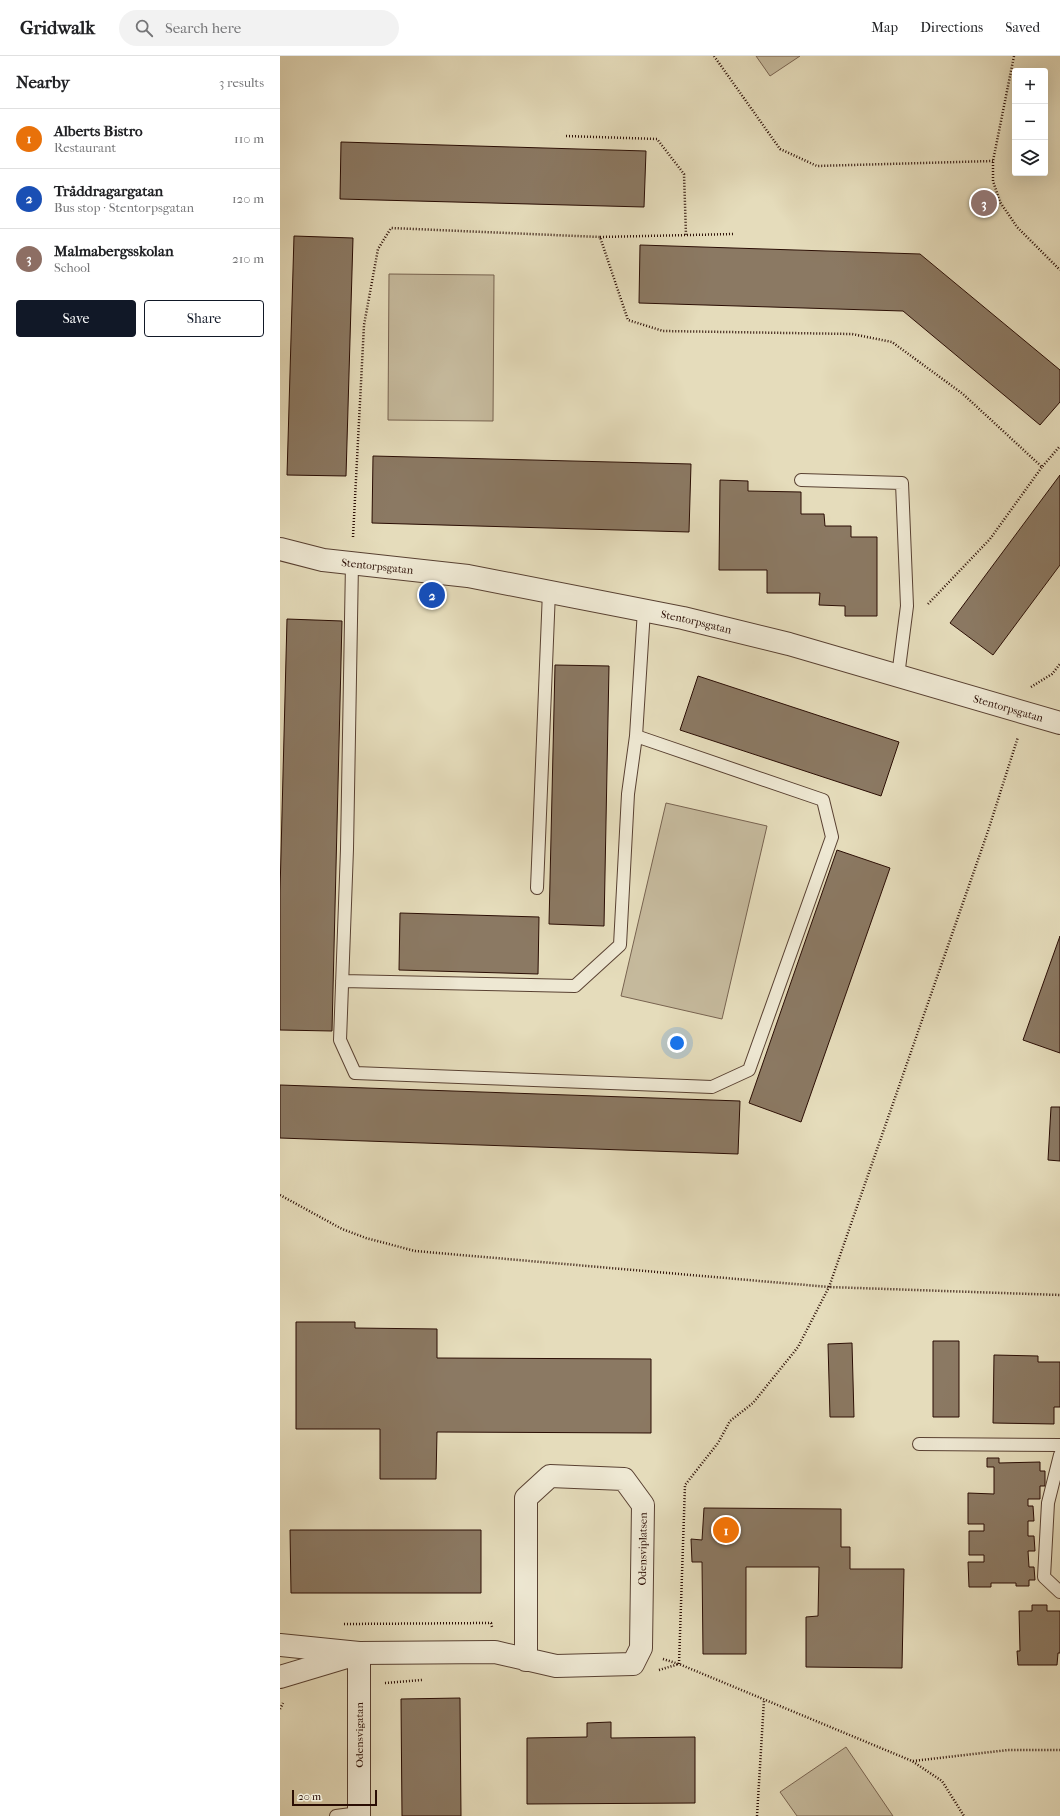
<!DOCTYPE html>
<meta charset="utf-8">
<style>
:root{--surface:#fff;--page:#f2f2f2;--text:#202124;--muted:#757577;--line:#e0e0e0;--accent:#111827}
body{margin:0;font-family:"IM FELL French Canon",serif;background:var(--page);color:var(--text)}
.controls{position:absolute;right:12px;top:12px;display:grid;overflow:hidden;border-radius:4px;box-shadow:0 4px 16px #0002}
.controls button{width:36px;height:36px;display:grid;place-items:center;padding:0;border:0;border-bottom:1px solid var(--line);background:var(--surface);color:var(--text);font:20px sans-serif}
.scale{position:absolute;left:12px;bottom:10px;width:85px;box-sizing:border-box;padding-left:4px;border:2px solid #2a0d04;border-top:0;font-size:11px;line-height:14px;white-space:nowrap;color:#2a0d04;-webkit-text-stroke:3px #eee8d3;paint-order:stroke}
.you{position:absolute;left:397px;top:987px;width:14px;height:14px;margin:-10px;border:3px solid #fff;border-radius:50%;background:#1a73e8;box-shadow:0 0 0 6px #1a73e833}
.badge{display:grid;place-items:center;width:26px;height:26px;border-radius:50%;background:var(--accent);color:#fff;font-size:13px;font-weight:700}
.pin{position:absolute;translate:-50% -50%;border:2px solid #fff;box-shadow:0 1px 4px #0006}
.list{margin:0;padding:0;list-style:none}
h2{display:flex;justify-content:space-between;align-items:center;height:52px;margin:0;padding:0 16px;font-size:17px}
h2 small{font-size:13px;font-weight:400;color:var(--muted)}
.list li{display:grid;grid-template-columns:26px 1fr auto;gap:12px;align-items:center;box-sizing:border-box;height:60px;padding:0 16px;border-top:1px solid var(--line)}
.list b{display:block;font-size:15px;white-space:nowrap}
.list p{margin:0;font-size:13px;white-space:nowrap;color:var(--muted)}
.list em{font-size:13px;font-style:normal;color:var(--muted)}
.actions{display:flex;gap:8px;padding:12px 16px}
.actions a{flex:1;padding:9px 0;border:1px solid var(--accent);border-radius:4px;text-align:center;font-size:14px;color:var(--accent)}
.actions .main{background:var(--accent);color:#fff}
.icon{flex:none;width:22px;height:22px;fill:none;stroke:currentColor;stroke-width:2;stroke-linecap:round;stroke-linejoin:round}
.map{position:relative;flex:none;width:780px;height:1760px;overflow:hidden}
header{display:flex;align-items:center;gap:24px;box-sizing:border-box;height:56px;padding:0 20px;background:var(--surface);border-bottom:1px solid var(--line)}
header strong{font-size:19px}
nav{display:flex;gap:22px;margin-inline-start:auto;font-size:14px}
.search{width:280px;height:36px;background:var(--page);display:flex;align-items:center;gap:10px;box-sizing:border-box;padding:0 14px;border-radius:22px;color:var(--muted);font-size:15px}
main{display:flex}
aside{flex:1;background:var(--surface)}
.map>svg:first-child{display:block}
</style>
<header>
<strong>Gridwalk</strong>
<div class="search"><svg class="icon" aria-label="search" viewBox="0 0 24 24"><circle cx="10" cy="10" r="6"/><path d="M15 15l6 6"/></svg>Search here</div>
<nav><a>Map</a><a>Directions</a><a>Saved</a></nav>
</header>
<main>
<aside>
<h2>Nearby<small>3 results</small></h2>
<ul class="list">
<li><span class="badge" style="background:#e8710a">1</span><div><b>Alberts Bistro</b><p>Restaurant</p></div><em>110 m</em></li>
<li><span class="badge" style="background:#1a4fb4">2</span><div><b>Tråddragargatan</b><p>Bus stop · Stentorpsgatan</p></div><em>120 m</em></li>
<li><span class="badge" style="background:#8d6e63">3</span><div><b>Malmabergsskolan</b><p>School</p></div><em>210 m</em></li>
</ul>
<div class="actions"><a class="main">Save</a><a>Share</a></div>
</aside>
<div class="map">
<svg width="780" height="1760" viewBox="0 0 780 1760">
<rect width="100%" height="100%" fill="#e5dcbb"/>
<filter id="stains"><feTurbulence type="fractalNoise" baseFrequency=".005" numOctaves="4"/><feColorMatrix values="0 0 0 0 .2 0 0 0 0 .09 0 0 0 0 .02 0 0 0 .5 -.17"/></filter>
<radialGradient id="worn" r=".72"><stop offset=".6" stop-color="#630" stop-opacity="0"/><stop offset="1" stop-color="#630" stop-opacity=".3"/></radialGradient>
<path fill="#c5b99c" stroke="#786350" d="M476,0H520L490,20Z
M109,218L214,219L213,365L108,364Z
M386,747L487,770L442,963L341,940Z
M566,1691L613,1760H517L500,1736Z"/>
<path fill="#8b7963" stroke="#2a0d04" d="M61,86L366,95L364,151L60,143Z
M14,180L73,182L66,420L7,419Z
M360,189L640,198L780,314V346L760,369L623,255L359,247Z
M93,400L411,408L409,476L92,467Z
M780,419V509L713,599L670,567Z
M440,424L468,425V435L521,436V458H544L545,470H571V481H597V560H565V550L539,549L540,537H487V514H439Z
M7,563L62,565L52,975L0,974V836Z
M275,609L329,610L324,870L269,868Z
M418,620L619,686L601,740L400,674Z
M557,794L610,812L521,1066L469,1047Z
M120,857L259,861L258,918L119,914Z
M780,880V997L743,984Z
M0,1029L460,1045L458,1098L0,1082Z
M771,1051H780V1105L768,1104Z
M16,1266H75V1272L157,1273V1302L371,1303V1377L157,1376L156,1423H100V1373H16Z
M653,1285H679V1361H653Z
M572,1287L574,1361H550L548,1288Z
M714,1299L758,1300V1306H780V1351H774V1368L713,1367Z
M707,1402H719V1407L760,1406V1415H765V1430H760V1443H748V1450H753L754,1465H748V1480H754L755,1495H748L749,1511H754L755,1524H749V1530H736V1527H711V1531H689L688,1506H704V1499H689V1475H704V1468H688V1437L714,1438V1411H707Z
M424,1452L561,1453V1491H570V1513H624L622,1612L526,1611V1561L538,1560L539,1511H466V1598H423L422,1506H412L411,1483L422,1484Z
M10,1474H201V1537H11Z
M752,1549H767V1555H780V1597H778L777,1609H738L737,1595H740L739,1555H752Z
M180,1642L181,1760H122L121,1643Z
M331,1666V1682L415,1681V1747L247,1748V1682L307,1681V1667Z"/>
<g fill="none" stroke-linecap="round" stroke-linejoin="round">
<g stroke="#594132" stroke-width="14">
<path id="service" d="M521,424L622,427L627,550L618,620
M72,507L67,793L60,984L75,1017L432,1031L469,1014L552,781L543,744L356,680L364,554
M257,832L269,535
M62,925L295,930L340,889L348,738L356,680
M639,1388L780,1389
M780,1399L768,1447L764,1521L780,1536
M56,1760L79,1757"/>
</g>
<g stroke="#594132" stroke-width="24">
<g id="minor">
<path id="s1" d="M0,1589L79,1597L215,1596L276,1610L353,1608L361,1592L363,1449L344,1423L270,1420L246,1442V1604"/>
<path d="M79,1597V1760"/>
<path d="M0,1621L70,1600"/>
</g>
</g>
<g stroke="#594132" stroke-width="24">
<g id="tertiary">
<path id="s2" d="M0,493L43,504L188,520L403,562L509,588L780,667"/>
</g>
</g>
<path stroke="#2a0d04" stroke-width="2.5" stroke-dasharray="1 2" stroke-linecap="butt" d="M434,0L500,93L537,110L713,105
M734,0L713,105V125L720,146L737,171L780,214
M286,80L377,83L404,118L406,179
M320,181L454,178
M73,481L84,269L98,193L111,172L320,181L348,264L383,275L572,278L612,286L683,338L762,411L780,390
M648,548L710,483L762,411
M751,631L772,618L780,608
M0,1139L62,1173L86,1182L135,1195L549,1231L780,1239
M64,1568L211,1567L212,1571
M383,1603L399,1608L632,1705L662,1725L684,1760
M399,1608L405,1429L438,1387L450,1365L473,1347L518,1291L549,1231L708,775L738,681
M379,1614L399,1608
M105,1627L142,1624
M0,1653L3,1647
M633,1705L728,1694H780
M477,1760L484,1644"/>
<use href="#service" stroke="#eee8d3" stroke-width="12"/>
<use href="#minor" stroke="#eee8d3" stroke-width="22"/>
<use href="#tertiary" stroke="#eee8d3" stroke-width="22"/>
</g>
<g text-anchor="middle" stroke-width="3" stroke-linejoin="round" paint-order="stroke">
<g font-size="11" fill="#2a0d04" stroke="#eee8d3">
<text dy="4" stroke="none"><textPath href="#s2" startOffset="99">Stentorpsgatan</textPath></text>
<text dy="4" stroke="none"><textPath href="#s2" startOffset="423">Stentorpsgatan</textPath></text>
<text dy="4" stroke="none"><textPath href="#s2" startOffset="747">Stentorpsgatan</textPath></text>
<text dy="4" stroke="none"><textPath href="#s1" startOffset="472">Odensviplatsen</textPath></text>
<text transform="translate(79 1679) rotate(-90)" y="4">Odensvigatan</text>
</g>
</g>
<rect width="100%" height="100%" filter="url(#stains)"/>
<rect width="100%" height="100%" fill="url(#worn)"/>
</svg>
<div class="controls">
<button>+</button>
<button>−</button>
<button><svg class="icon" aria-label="layers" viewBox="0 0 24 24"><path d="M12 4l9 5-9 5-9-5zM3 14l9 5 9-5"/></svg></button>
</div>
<div class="scale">20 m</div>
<div class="you"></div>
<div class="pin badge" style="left:446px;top:1474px;background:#e8710a">1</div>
<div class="pin badge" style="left:152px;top:539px;background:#1a4fb4">2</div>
<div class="pin badge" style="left:704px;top:147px;background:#8d6e63">3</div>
</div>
</main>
